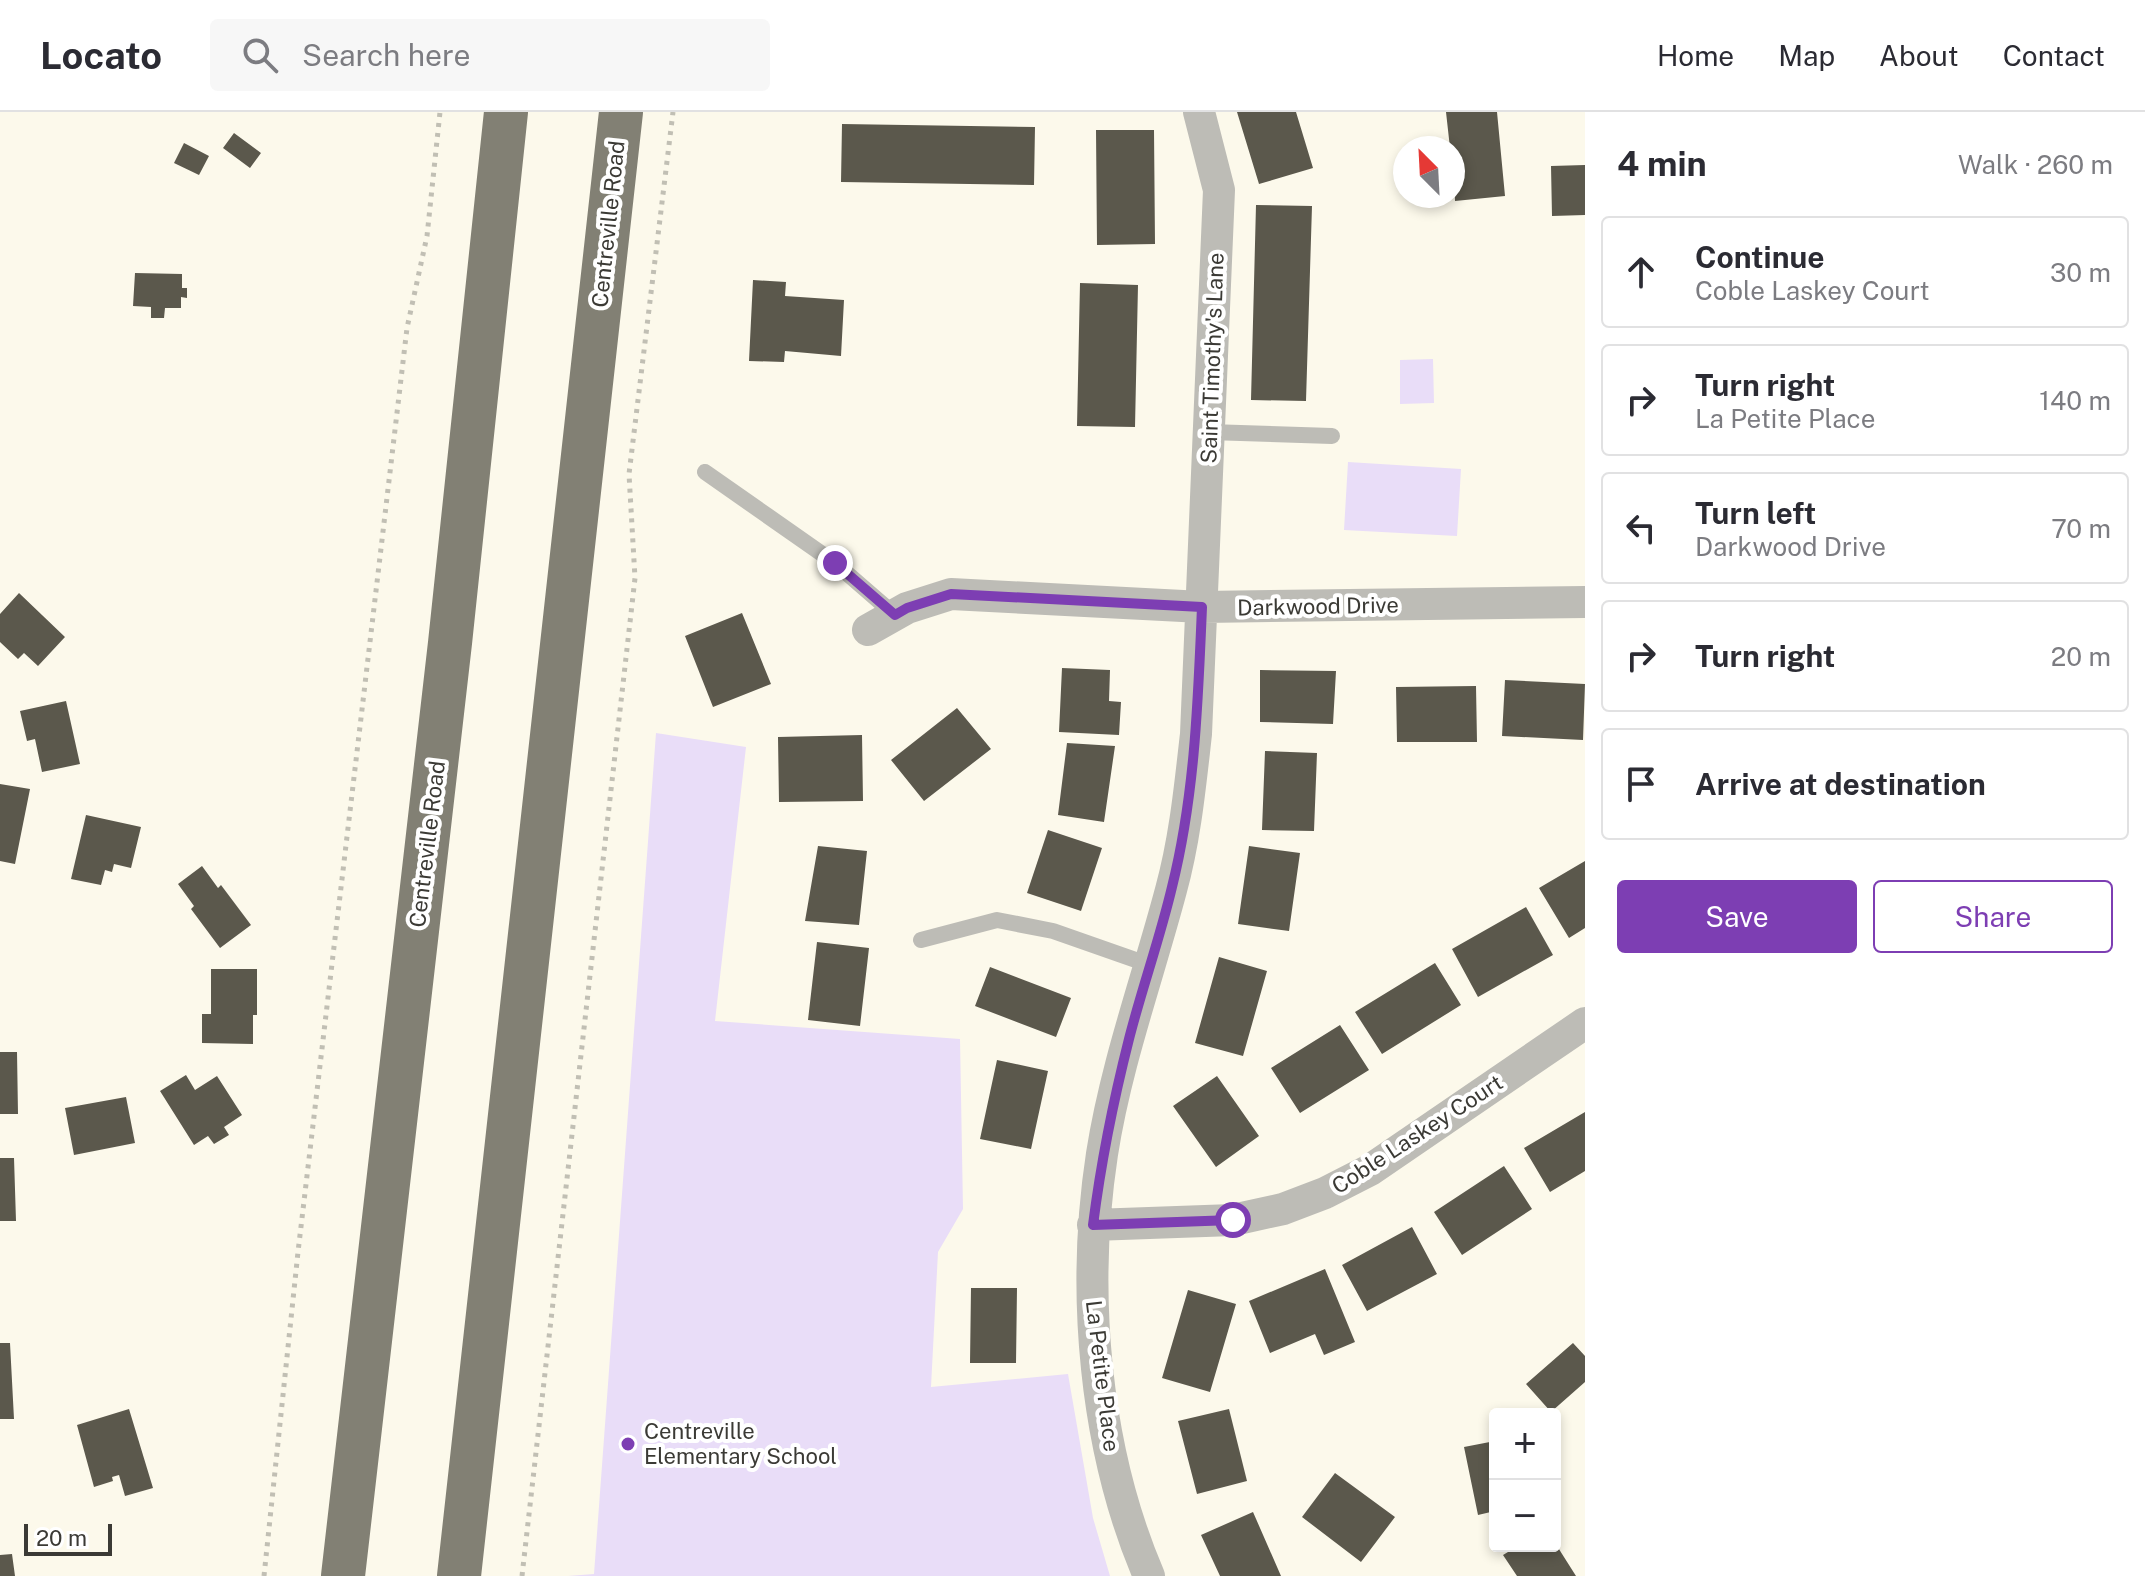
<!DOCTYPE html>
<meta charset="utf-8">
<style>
:root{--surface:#fff;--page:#f7f7f7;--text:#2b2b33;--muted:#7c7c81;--line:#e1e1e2;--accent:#7d3eb3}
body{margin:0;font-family:"Public Sans",sans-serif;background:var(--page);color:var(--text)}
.controls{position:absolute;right:24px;bottom:24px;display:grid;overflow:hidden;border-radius:8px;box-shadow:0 4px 12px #0003}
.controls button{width:72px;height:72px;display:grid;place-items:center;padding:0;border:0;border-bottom:2px solid var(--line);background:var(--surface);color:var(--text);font:40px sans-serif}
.compass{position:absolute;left:1393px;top:24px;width:72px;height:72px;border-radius:50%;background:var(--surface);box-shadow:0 4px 12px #0003;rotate:336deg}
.scale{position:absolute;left:24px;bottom:20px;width:88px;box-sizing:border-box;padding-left:8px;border:4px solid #3b3a35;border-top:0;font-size:22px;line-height:28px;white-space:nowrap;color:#3b3a35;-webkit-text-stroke:6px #fff;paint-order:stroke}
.stop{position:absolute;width:24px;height:24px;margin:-18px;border:6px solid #7d3eb3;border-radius:50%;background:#fff}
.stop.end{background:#7d3eb3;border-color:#fff;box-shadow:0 2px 8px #0008}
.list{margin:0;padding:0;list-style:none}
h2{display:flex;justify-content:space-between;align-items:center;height:104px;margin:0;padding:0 32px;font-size:34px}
h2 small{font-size:26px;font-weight:400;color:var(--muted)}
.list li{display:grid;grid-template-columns:52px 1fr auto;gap:24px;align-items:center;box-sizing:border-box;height:112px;margin:0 16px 16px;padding:0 16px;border:2px solid var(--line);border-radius:8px}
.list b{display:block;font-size:30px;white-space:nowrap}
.list p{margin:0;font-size:26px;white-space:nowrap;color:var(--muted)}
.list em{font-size:26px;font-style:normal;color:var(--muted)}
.actions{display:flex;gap:16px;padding:24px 32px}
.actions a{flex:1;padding:18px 0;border:2px solid var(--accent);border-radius:8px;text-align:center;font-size:28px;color:var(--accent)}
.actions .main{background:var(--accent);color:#fff}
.icon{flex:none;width:44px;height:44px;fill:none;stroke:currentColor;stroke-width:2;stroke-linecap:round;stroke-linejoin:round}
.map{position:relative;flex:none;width:1585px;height:1464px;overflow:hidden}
header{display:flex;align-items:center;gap:48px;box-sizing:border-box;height:112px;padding:0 40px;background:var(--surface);border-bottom:2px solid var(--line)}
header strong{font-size:38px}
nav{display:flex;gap:44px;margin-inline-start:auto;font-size:28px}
.search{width:560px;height:72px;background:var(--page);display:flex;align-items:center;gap:20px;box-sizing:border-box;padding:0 28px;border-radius:8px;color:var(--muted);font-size:30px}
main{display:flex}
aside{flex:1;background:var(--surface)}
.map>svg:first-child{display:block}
</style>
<header>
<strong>Locato</strong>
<div class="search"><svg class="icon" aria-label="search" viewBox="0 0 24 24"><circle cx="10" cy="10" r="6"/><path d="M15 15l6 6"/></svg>Search here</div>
<nav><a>Home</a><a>Map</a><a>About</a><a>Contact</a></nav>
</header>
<main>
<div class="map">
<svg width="1585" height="1464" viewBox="0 0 1585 1464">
<rect width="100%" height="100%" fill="#fcf9eb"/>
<path fill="#e9ddf8" d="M1433,247L1434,291L1400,292V248Z
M1348,350L1461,357L1457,424L1344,418Z
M656,621L746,635L715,909L960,927L963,1097L938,1140L931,1275L1068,1262L1093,1406L1110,1464H568L594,1462Z"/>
<path fill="#5b584c" d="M1237,0H1296L1313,56L1259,72Z
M1446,0H1497L1505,84L1455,89L1453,36H1450Z
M842,12L1035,15L1034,73L841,70Z
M1096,18H1154L1155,132L1097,133Z
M234,21L261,41L250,56L223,36Z
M184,31L209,44L199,63L174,51Z
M1585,53V103L1552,104L1551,54Z
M1256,93L1312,94L1306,289L1251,288Z
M135,161L182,162V176H187V186L181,185V196H165L164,206H151V195L133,194Z
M753,168L786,170L785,184L844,188L841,244L785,239L784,250L749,249Z
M1080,171L1138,173L1135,315L1077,314Z
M19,481L65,525L38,554L24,541L18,547L0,530V502Z
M742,501L771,572L713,595L685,524Z
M1062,556L1110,558L1109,589L1121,590L1119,623L1059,620Z
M1260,558L1336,559L1333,612L1260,610Z
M1505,568L1585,572L1583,628L1502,624Z
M1476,574L1477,630H1397L1396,575Z
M66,589L80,652L42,660L35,627L27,629L20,599Z
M957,596L991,637L924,689L891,648Z
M862,623L863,689L779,690L778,625Z
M1067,631L1115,634L1104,710L1058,703Z
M1265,639L1317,641L1314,719L1262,718Z
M0,672L30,677L15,752L0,749Z
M86,703L141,715L131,756L114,752L112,760L105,758L101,773L71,767Z
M1048,718L1102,736L1081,799L1027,781Z
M818,734L867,739L859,813L805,809Z
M1249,734L1300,741L1289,819L1238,812Z
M1585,749V816L1569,826L1539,776Z
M202,754L218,776L221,773L251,813L220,836L191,797L194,794L178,772Z
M1526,795L1553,843L1478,885L1452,837Z
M817,830L869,836L860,914L808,908Z
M1219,845L1267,859L1243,944L1195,931Z
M1435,851L1461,893L1382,942L1355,900Z
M990,855L1071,886L1056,925L975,894Z
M211,857H257V903H253V932L202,931V902H211Z
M1340,913L1369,958L1300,1001L1271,956Z
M0,940H17L18,1002H0Z
M997,948L1048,959L1031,1037L980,1027Z
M186,963L195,978L217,964L242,1003L224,1015L229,1023L214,1032L208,1024L194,1033L160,979Z
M1217,964L1259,1024L1216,1055L1173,994Z
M126,985L135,1031L74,1043L65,996Z
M1585,1000V1059L1550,1080L1524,1036Z
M0,1046H14L16,1109H0Z
M1504,1054L1532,1097L1462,1143L1434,1100Z
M1412,1115L1437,1162L1367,1199L1342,1153Z
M1325,1157L1355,1230L1324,1243L1315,1222L1270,1241L1249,1189Z
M971,1176H1017L1016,1251H970Z
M1188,1178L1236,1192L1210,1280L1162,1266Z
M0,1231H10L14,1307H0Z
M1573,1231L1585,1244V1270L1551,1300L1526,1272Z
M129,1297L153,1376L125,1384L119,1363L112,1365L113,1369L94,1375L77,1313Z
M1229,1297L1247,1369L1197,1382L1178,1309Z
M1495,1329V1399L1478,1403L1464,1335Z
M1335,1361L1395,1405L1361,1450L1302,1405Z
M1253,1400L1281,1464H1220L1201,1423Z
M1518,1434H1557L1576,1464H1517L1503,1443Z
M12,1442L15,1464H0V1443Z"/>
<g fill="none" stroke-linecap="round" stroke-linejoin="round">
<path stroke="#c1bfb4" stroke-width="5" stroke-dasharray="4 6" stroke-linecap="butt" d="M264,1464L298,1140L407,216L427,124L440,0
M522,1464L635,466L629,362L673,0"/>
<path stroke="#bdbcb6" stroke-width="16" d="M1209,320L1332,324
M705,360L835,451L895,503
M921,828L997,808L1053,819L1150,853"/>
<path stroke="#bdbcb6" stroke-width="32" d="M868,518L907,496L951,482L1202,495L1585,490
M1093,1113L1233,1108L1283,1097L1325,1081L1370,1058L1585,911
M1149,1464C1094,1336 1081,1179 1102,1042C1116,952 1148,865 1171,778C1185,727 1190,675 1196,622L1219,78L1199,0"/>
<path stroke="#828074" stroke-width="44" d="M343,1464L450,531L506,0
M459,1464L621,0"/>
</g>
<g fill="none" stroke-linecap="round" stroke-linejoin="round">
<path stroke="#7d3eb3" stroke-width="10" d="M835,451L895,503L907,496L951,482L1202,495C1198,589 1195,683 1172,775C1160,826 1142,876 1129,927C1113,990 1101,1050 1093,1113L1233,1108"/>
</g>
<circle fill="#7d3eb3" stroke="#fff" stroke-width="3" cx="628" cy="1332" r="8"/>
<g text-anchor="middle" stroke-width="8" stroke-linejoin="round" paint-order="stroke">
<g font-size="22" fill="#3b3a35" stroke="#fff">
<text transform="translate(608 112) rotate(-84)" y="8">Centreville Road</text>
<text transform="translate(1212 246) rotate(-88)" y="8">Saint Timothy's Lane</text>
<text transform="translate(1318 494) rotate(-1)" y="8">Darkwood Drive</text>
<text transform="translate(427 732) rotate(-83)" y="8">Centreville Road</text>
<text transform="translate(1417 1022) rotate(-33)" y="8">Coble Laskey Court</text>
<text transform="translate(1103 1264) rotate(83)" y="8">La Petite Place</text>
</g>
<g font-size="22" fill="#3b3a35" stroke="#fff" text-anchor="start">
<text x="644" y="1327">Centreville<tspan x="644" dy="25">Elementary School</tspan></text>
</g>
</g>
</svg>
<div class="controls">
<button>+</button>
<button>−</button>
</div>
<svg class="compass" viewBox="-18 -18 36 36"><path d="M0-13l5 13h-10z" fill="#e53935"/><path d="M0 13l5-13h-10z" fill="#7c7c81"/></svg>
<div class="scale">20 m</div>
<div class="stop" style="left:1233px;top:1108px"></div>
<div class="stop end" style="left:835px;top:451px"></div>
</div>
<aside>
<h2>4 min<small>Walk · 260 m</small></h2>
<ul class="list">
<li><svg class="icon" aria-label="ahead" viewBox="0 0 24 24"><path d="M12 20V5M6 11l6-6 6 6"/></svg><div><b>Continue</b><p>Coble Laskey Court</p></div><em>30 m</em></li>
<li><svg class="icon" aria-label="right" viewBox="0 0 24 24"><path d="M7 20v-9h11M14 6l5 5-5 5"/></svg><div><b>Turn right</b><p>La Petite Place</p></div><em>140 m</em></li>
<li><svg class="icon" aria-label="left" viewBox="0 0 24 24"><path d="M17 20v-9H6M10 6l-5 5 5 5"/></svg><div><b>Turn left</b><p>Darkwood Drive</p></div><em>70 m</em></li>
<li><svg class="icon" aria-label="right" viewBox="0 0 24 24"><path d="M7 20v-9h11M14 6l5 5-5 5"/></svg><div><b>Turn right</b></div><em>20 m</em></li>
<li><svg class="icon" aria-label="arrive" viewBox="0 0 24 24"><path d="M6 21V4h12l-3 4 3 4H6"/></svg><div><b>Arrive at destination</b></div></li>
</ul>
<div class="actions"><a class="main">Save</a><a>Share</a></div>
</aside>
</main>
